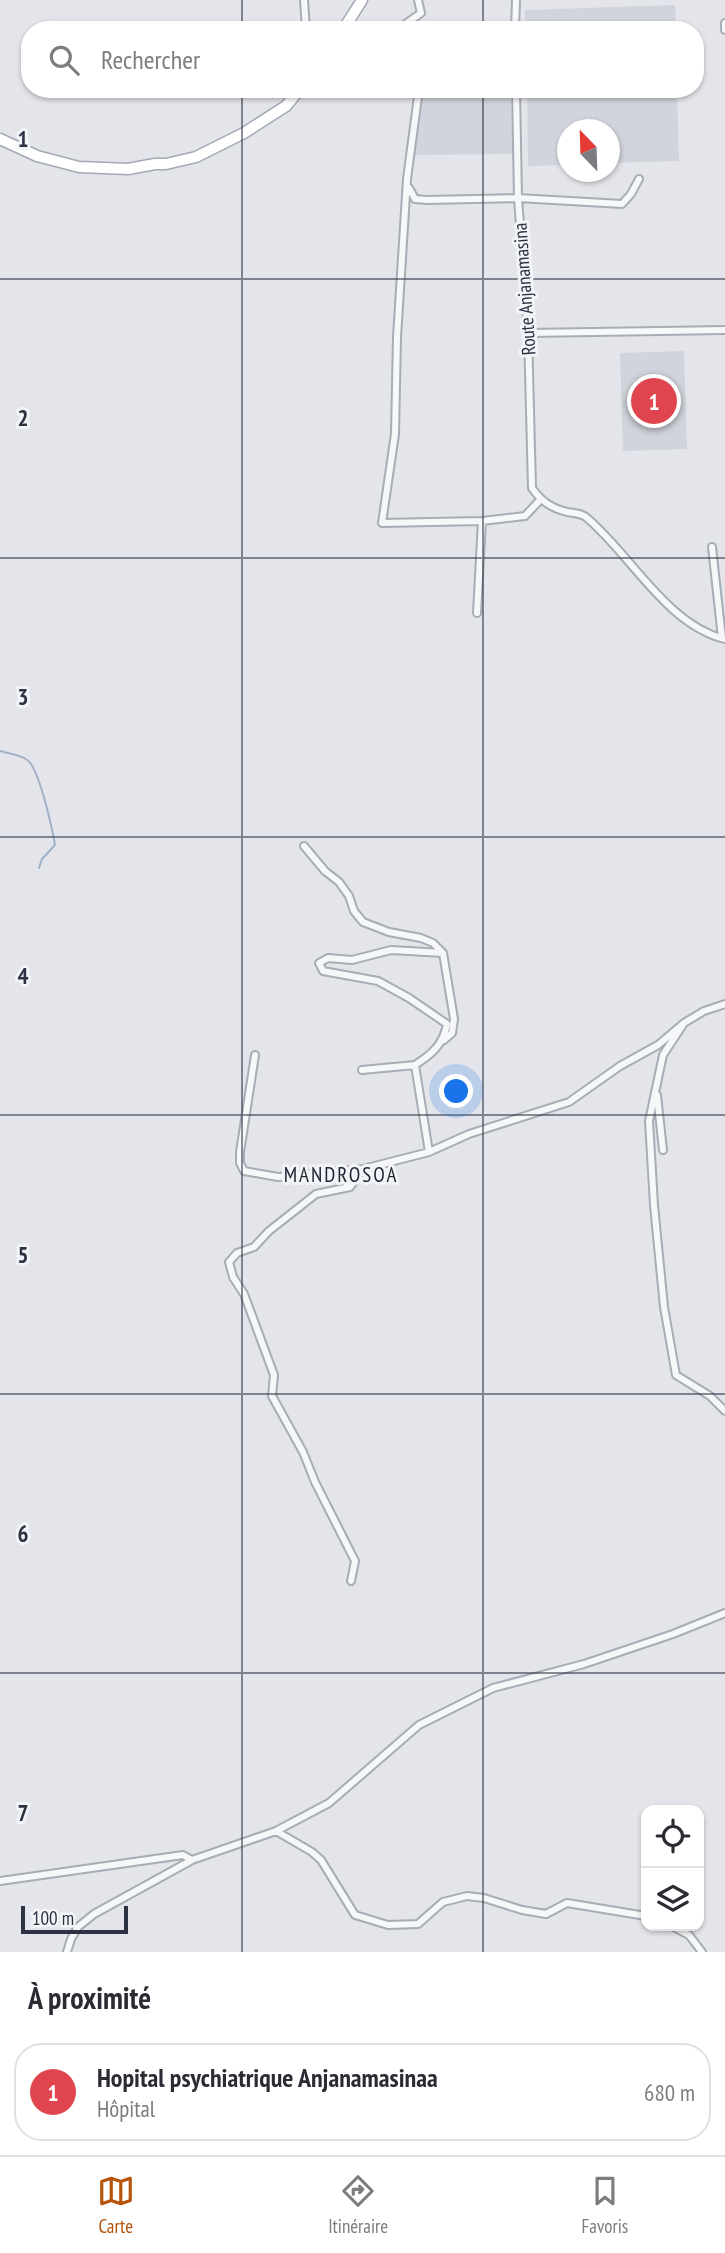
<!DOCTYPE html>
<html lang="fr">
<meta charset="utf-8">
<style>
:root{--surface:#fff;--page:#f2f2f3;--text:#2b2b33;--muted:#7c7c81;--line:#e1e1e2;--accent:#b45309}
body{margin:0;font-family:"PT Sans Narrow",sans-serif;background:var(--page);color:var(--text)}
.controls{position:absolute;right:21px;bottom:21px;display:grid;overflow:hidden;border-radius:14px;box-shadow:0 2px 5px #0004}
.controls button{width:63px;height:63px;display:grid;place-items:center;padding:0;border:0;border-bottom:2px solid var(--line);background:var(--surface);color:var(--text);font:35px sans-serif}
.compass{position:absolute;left:557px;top:119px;width:63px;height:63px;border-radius:50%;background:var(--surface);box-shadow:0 2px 5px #0004;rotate:337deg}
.scale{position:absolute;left:21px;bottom:18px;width:107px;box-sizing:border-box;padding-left:7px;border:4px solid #2c3242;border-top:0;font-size:19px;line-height:24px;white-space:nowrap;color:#2c3242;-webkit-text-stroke:5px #f3f4f8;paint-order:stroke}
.you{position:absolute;left:457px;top:1092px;width:24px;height:24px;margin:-18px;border:5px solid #fff;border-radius:50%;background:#1a73e8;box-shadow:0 0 0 10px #1a73e833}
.badge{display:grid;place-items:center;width:46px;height:46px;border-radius:50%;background:var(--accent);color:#fff;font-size:23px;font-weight:700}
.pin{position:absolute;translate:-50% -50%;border:4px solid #fff;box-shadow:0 2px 7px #0006}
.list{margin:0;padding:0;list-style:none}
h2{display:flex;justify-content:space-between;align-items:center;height:91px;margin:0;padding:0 28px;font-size:30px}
h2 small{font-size:23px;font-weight:400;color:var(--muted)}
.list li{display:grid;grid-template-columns:46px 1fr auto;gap:21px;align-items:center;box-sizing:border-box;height:98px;margin:0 14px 14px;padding:0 14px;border:2px solid var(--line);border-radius:28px}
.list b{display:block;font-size:26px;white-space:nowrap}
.list p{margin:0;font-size:23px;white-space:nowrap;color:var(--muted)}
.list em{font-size:23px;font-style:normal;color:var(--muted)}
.icon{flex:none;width:38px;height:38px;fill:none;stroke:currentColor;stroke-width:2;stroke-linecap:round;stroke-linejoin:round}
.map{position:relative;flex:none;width:725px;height:1952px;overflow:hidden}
.search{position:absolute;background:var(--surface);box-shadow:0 2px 5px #0004;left:21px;right:21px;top:21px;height:77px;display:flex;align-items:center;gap:18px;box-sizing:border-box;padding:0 24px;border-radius:28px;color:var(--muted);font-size:26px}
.sheet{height:203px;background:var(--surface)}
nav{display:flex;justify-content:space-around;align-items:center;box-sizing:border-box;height:98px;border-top:2px solid var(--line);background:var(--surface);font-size:19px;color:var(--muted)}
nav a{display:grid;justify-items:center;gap:4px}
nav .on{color:var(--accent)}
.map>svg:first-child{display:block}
</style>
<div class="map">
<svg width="725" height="1952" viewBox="0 0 725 1952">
<rect width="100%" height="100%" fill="#e3e5ea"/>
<path fill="#d1d4dc" d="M675,5L676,30H525V10Z
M421,89H510L513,154L412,155Z
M527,89H677L679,161L610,163V130H568L567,165L528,166Z
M684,351L687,449L623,451L620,353Z"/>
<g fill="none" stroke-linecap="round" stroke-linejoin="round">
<path stroke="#a0b1c8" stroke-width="2" d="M0,751C10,754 25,755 31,764C41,779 52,827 55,845L42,859L39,868"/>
<g stroke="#a8acb4" stroke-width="10">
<path id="minor" d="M304,0L306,30
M725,23V30
M397,30L421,13L418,0
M515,30L516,0
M419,89L407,179L397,337L395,434L382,523L482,521L525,516L540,500
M516,89L518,198L528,333L532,488C541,501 551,508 567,512C574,513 582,513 587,518C631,555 667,625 725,639
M409,188L415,199L427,200L518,198L622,204L631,194L639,179
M528,333L725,330
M712,547L722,638
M477,613L482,521
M304,846L325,871L339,882L349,896L354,911L363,922L389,932L421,938L433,943L443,953L391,950L352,960L328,958L319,963L323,971L378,981L409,998L447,1024C443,1045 432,1054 415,1065L429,1152
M443,953L454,1019L452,1033L444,1040
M725,1004L704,1011L684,1023L663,1055L649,1121L654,1205L664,1307L676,1375L710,1396L725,1411
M255,1055L240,1152V1163L244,1171L278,1177L363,1169L429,1152L469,1134L569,1102L620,1066L658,1045L684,1023
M362,1070L415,1065
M657,1095L663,1150
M351,1581L355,1561L315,1482L303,1452L272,1396L274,1375L244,1294L233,1277L229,1262L237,1253L254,1247L269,1231L316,1194L350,1187L363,1169
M276,1831L312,1852L321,1860L355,1915L388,1925L418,1924L443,1902L467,1896L484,1898L522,1910L546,1914L567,1903L646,1916
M0,1881L183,1855L192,1860
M672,1926L689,1935L702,1952
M67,1952L71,1939L78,1927L94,1914L192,1860L276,1831L329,1803L419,1725L493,1688L584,1664L673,1634L725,1613"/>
</g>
<g stroke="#a3a9b5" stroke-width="13">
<path id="primary" d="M343,30L362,0
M0,139L37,156L79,167L128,169L155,164H166L196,157L244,133L286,106L300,89"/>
</g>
<use href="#minor" stroke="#f6f7f9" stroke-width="6"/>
<use href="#primary" stroke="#fff" stroke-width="10"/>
</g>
<path fill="none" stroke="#2c3242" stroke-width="2" stroke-opacity="0.55" d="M242,0V30M483,0V30M242,89V1952M483,89V1952M0,279H725M0,558H725M0,837H725M0,1115H725M0,1394H725M0,1673H725"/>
<g text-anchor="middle" stroke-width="6" stroke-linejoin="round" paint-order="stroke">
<g font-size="19" fill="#2c3242" stroke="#f3f4f8">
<text transform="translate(524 289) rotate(-94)" y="7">Route Anjanamasina</text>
</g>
<g font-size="21" letter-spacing="2" fill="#1e2433" stroke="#f3f4f8">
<text x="341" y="1182">MANDROSOA</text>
</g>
</g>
<g font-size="23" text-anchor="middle" font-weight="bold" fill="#2c3242" stroke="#f3f4f8" stroke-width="6" stroke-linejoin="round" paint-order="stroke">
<text x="23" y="147">1</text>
<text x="23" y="426">2</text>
<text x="23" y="705">3</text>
<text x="23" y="984">4</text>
<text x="23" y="1263">5</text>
<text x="23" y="1542">6</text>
<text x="23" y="1821">7</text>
</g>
</svg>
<div class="controls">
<button><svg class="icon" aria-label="locate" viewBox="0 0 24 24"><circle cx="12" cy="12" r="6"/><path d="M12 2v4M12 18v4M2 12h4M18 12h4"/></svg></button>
<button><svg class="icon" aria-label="layers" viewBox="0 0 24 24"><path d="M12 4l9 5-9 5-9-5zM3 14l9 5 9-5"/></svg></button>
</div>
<svg class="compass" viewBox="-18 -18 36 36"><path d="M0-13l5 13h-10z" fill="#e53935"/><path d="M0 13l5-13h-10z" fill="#7c7c81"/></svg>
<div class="scale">100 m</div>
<div class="you"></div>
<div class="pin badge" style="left:654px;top:401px;background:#e0444e">1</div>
<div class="search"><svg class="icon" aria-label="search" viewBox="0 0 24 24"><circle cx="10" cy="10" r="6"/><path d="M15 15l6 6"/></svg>Rechercher</div>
</div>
<section class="sheet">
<h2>À proximité<small></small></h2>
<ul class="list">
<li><span class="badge" style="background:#e0444e">1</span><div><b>Hopital psychiatrique Anjanamasinaa</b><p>Hôpital</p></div><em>680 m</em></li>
</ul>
</section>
<nav>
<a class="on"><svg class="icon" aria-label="map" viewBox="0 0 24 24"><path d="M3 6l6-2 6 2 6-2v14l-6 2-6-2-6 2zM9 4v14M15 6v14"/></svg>Carte</a>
<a><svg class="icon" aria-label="directions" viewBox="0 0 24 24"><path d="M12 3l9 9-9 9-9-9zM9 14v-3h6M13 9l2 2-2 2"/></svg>Itinéraire</a>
<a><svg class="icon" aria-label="saved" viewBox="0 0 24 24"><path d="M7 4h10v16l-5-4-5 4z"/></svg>Favoris</a>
</nav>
